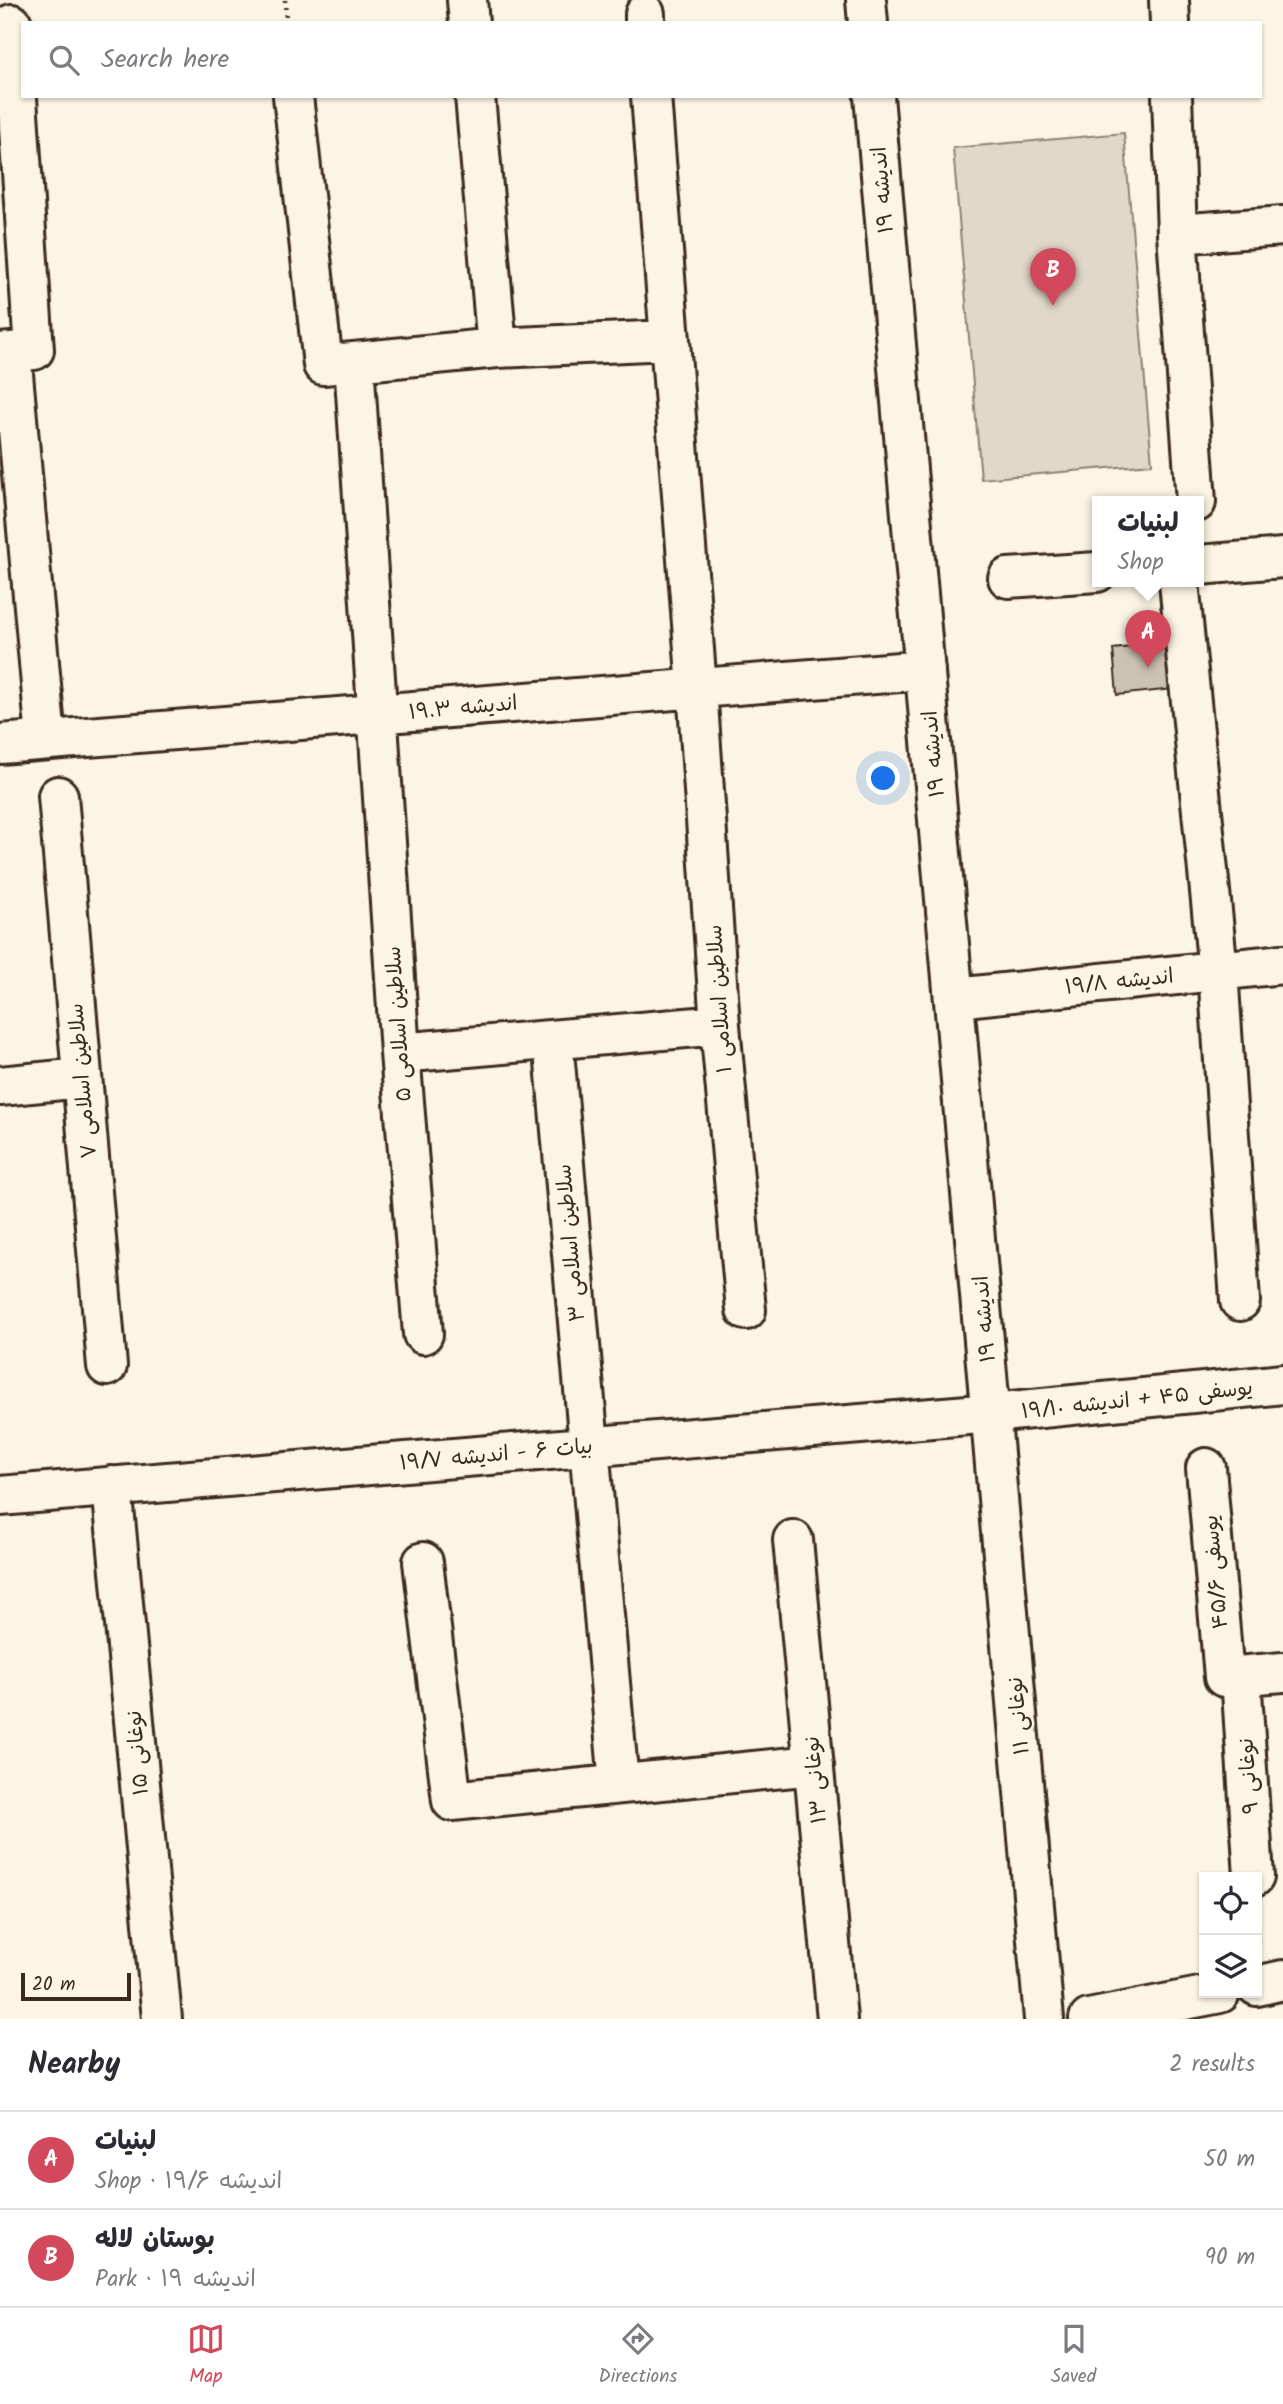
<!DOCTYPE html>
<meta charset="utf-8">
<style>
:root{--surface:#fff;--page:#f7f7f7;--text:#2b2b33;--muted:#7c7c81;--line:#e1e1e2;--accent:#d1495b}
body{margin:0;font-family:Kalam,"Playpen Sans Arabic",sans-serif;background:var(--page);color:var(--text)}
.controls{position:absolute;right:21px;bottom:21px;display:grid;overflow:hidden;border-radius:0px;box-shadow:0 2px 5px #0004}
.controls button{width:63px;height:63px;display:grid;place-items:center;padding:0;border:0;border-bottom:2px solid var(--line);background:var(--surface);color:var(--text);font:35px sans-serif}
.scale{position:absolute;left:21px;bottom:18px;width:110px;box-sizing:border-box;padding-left:7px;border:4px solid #3b2a1e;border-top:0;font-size:19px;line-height:24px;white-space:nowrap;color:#3b2a1e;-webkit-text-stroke:5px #fcf5e5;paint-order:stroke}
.you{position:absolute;left:884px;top:779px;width:24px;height:24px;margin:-18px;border:5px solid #fff;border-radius:50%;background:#1a73e8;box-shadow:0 0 0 10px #1a73e833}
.badge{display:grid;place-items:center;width:46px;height:46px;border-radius:50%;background:var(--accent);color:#fff;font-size:23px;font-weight:700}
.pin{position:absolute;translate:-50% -58px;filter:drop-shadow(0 2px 4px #0008)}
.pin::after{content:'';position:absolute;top:37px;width:24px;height:21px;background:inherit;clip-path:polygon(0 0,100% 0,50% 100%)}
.popup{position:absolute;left:1092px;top:496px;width:112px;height:91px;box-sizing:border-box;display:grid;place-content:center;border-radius:0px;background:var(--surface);filter:drop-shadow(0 2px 5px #0005);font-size:23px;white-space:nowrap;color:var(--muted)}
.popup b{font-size:26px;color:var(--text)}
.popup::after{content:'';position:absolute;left:50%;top:100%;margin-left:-14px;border:14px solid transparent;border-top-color:var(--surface)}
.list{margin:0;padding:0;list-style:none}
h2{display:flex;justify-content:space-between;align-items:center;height:91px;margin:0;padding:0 28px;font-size:30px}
h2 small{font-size:23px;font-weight:400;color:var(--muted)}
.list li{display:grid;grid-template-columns:46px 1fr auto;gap:21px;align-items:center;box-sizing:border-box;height:98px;padding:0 28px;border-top:2px solid var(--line)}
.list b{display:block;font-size:26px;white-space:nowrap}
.list p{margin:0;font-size:23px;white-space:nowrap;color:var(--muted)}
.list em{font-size:23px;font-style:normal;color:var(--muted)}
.icon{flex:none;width:38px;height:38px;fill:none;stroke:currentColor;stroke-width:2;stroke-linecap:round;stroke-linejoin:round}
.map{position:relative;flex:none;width:1283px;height:2019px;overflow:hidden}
.search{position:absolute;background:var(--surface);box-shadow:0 2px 5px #0004;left:21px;right:21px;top:21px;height:77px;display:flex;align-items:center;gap:18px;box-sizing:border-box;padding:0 24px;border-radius:0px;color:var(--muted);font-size:26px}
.sheet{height:287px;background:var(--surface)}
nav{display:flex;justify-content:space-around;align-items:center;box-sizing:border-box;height:98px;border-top:2px solid var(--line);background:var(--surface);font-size:19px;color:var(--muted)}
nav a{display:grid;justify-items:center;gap:4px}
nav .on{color:var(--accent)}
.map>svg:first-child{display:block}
</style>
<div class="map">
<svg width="1283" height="2019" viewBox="0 0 1283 2019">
<rect width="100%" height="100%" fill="#fcf5e5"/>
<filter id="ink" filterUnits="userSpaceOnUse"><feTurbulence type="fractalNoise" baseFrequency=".0143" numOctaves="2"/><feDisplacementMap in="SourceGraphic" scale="14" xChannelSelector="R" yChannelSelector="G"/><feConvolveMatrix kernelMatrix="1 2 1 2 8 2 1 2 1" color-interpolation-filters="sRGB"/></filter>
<g filter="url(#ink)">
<path fill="#e0d8c8" stroke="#8e8173" stroke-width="2" d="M1124,133L1152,464L981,479L953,148Z"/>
<path fill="#ccc2b3" stroke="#3b2a1e" stroke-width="2" d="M1178,642L1183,688L1117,695L1113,649Z"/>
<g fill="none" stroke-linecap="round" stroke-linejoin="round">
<g stroke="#3b2a1e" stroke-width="44">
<path id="street" d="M467,0L469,23
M866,0L868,23
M1169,0L1170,23
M645,14V23
M293,96L323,365L497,348L668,340
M475,96L497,348
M651,96L697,688L720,1025L746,1310
M874,96L1044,2019
M1172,96L1177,234L1196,502
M1177,234L1283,226
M11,352L46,740
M0,353L34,350L12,24
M354,362L400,1053L423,1334
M1199,565L1283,558
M1008,578L1097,572
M1179,582L1218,971L1240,1301
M0,744L925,670
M58,796L107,1366
M955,998L1283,964
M553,1040L619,1784
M400,1053L720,1025
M0,1086L82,1078
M1206,1468L1224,1677L1283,1672
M112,1486L162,2019
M0,1496L992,1413L1283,1384
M793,1540L837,2019
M423,1562L452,1801L814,1765
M1241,1676L1254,1877"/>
</g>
<g stroke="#3b2a1e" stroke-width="44">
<path id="secondary" d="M1257,1986L1283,1980
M1089,2019L1220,1993"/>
</g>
<path stroke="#3b2a1e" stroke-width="4.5" stroke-dasharray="2 5" stroke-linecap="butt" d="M285,0L286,23
M1257,1926L1258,1946"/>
<use href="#street" stroke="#fcf5e5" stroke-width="38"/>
<use href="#secondary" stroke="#fcf5e5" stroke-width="38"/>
</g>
</g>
<g text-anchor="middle" stroke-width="5" stroke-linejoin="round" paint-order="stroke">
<g font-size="21" fill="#3b2a1e" stroke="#fcf5e5">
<text transform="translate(882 190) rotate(-95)" y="7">اندیشه ۱۹</text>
<text transform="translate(463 707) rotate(-5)" y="7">اندیشه ۱۹.۳</text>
<text transform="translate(933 754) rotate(-95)" y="7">اندیشه ۱۹</text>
<text transform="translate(1119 981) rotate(-6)" y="7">اندیشه ۱۹/۸</text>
<text transform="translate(719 999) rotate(-94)" y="7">سلاطین اسلامی ۱</text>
<text transform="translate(398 1024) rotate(-94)" y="7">سلاطین اسلامی ۵</text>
<text transform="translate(82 1081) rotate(-95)" y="7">سلاطین اسلامی ۷</text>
<text transform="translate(570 1243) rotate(-95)" y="7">سلاطین اسلامی ۳</text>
<text transform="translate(984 1319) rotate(-95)" y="7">اندیشه ۱۹</text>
<text transform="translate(1137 1399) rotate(-6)" y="7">یوسفی ۴۵ + اندیشه ۱۹/۱۰</text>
<text transform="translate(496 1454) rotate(-5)" y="7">بیات ۶ - اندیشه ۱۹/۷</text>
<text transform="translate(1215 1572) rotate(-95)" y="7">یوسفی ۴۵/۶</text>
<text transform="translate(1018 1716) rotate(-95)" y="7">نوغانی ۱۱</text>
<text transform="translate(137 1753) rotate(-95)" y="7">نوغانی ۱۵</text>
<text transform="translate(1248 1776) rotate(-94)" y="7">نوغانی ۹</text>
<text transform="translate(815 1780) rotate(-95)" y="7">نوغانی ۱۳</text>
</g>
</g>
</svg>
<div class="controls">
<button><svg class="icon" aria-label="locate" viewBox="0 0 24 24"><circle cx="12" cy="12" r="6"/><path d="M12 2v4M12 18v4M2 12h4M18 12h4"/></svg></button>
<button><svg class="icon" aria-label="layers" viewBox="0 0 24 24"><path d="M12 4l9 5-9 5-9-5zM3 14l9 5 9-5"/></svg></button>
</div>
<div class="scale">20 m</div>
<div class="you"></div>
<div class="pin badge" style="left:1148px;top:668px">A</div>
<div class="popup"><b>لبنیات</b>Shop</div>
<div class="pin badge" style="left:1053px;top:306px">B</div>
<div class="search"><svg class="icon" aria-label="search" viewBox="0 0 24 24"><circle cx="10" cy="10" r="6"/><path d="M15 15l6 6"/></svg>Search here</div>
</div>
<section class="sheet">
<h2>Nearby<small>2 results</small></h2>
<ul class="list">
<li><span class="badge">A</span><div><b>لبنیات</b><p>Shop · اندیشه ۱۹/۶</p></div><em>50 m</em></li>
<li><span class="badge">B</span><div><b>بوستان لاله</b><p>Park · اندیشه ۱۹</p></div><em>90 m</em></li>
</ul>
</section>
<nav>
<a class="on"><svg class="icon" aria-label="map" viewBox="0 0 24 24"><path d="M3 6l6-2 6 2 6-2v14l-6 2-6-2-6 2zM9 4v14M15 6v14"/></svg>Map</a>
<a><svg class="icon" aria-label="directions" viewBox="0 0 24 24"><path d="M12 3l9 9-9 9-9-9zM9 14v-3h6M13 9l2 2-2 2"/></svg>Directions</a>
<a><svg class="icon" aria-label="saved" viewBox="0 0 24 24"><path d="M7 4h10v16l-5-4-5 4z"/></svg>Saved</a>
</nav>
